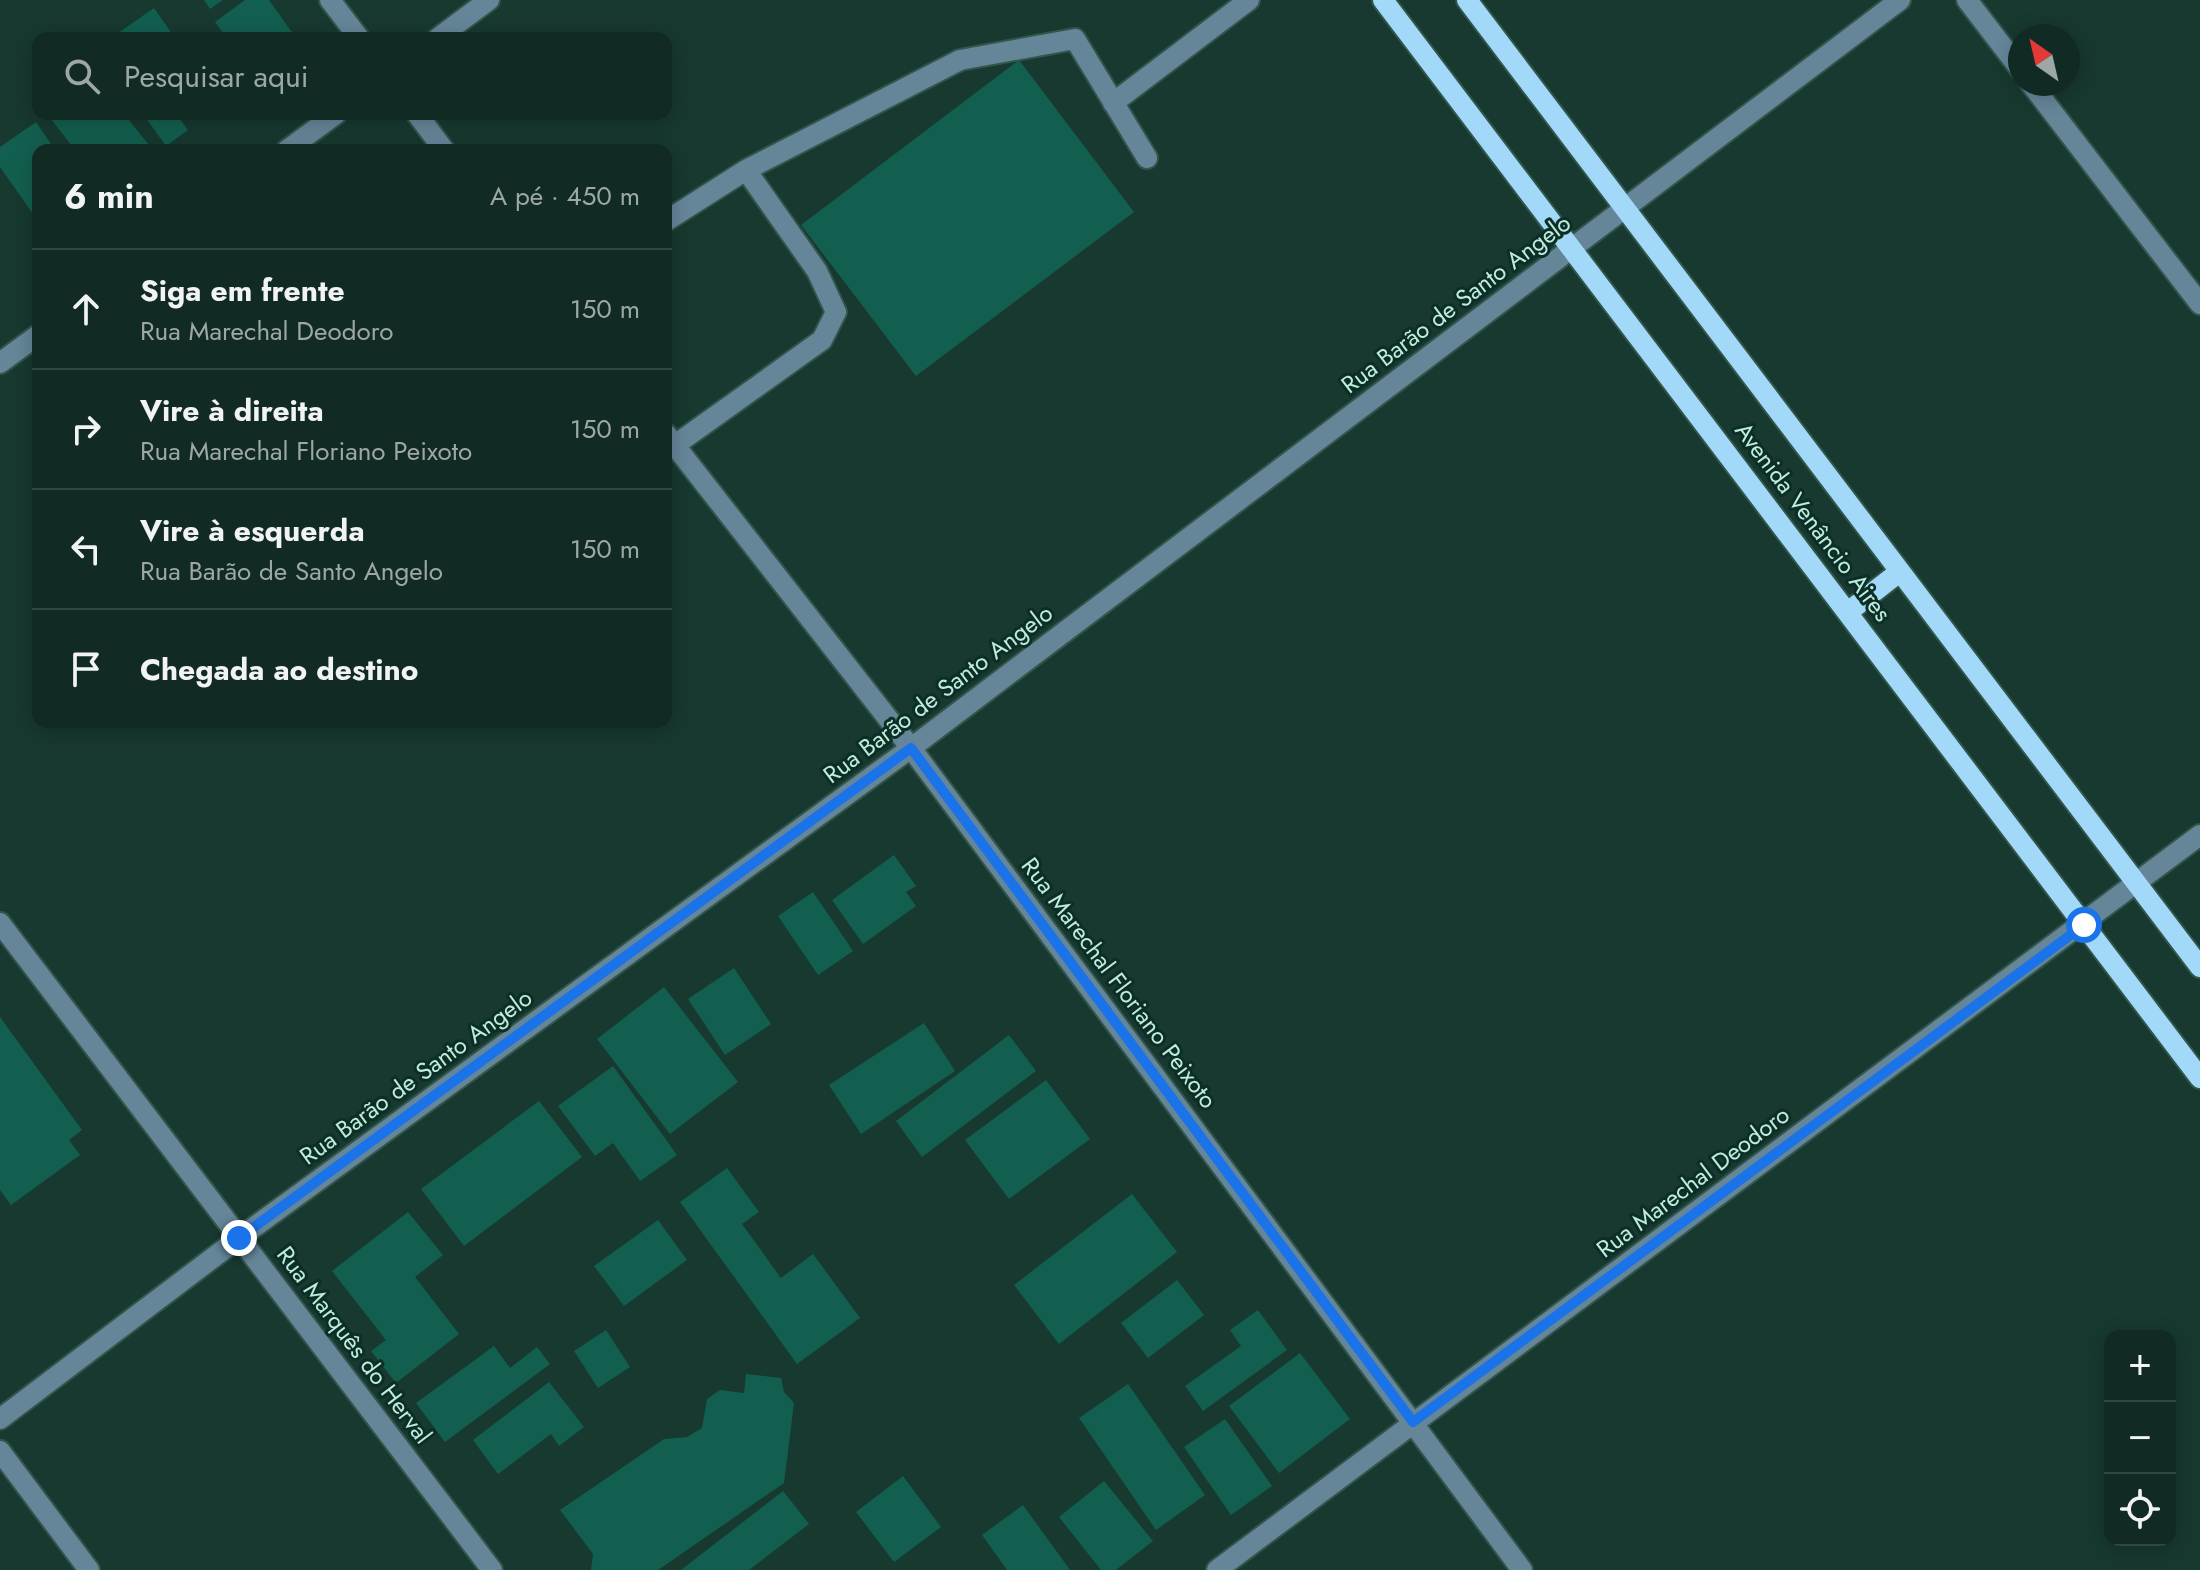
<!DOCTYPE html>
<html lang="pt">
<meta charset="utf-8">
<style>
:root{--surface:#112b24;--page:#1a332c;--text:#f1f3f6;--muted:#9ca7a6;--line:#304741}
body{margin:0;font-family:Jost,sans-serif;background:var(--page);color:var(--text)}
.controls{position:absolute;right:24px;bottom:24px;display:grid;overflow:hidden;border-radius:16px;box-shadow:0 4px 20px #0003}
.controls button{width:72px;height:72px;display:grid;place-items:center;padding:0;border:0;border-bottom:2px solid var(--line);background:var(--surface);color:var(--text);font:40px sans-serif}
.compass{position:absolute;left:2008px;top:24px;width:72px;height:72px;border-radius:50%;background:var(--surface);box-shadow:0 4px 20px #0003;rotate:326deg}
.stop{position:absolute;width:24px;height:24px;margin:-18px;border:6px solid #1a73e8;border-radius:50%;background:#fff}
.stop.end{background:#1a73e8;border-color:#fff;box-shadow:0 2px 8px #0008}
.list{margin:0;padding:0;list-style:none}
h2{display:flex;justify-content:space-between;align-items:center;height:104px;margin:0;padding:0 32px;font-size:34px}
h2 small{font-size:26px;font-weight:400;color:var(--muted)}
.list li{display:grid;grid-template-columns:52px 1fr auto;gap:24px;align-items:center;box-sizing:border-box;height:120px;padding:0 32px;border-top:2px solid var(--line)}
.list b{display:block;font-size:30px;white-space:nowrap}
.list p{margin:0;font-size:26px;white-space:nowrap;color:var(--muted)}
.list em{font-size:26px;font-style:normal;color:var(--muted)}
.icon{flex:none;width:44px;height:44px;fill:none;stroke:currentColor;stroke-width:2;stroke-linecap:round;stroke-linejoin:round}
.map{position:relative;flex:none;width:2200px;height:1570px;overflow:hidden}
.search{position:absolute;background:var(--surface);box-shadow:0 4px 20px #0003;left:32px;top:32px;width:640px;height:88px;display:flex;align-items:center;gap:20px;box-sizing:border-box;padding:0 28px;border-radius:16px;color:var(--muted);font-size:30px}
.panel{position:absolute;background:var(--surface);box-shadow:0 4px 20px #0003;left:32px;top:144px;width:640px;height:584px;border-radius:16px}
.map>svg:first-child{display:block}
</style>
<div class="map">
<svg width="2200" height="1570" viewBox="0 0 2200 1570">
<rect width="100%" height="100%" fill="#173930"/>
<path fill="#135f4f" d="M204,0H223L210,9Z
M245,0H269L296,38H227L215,22Z
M154,8L175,38H111Z
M1019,60L1134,212L916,376L801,225Z
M47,114H124L153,150H75Z
M143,114H184L179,118L188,130L166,146Z
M36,122L55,150H38V221L0,167V147Z
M894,855L916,886L906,892L916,906L863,944L832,900Z
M813,892L853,951L818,975L778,916Z
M734,968L771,1024L725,1055L688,999Z
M664,987L738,1082L670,1134L597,1039Z
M0,1017L82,1130L69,1140L80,1155L11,1205L0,1190Z
M924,1023L955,1071L861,1134L829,1085Z
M1009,1035L1036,1071L922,1157L896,1121Z
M613,1066L677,1155L640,1181L613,1143L595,1156L558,1106Z
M1046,1080L1090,1139L1009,1199L965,1140Z
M539,1101L582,1157L464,1246L421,1189Z
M727,1168L759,1212L742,1224L781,1278L813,1254L860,1318L797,1364L680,1202Z
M1132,1194L1177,1252L1059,1344L1014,1285Z
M408,1212L443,1255L415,1277L459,1334L396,1383L371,1351L386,1340L332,1271Z
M658,1220L687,1260L624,1306L594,1266Z
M1177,1280L1204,1315L1148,1358L1121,1323Z
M1258,1310L1287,1350L1203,1411L1185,1386L1241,1346L1230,1330Z
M606,1330L630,1367L598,1388L574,1351Z
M494,1346L510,1368L537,1347L550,1364L445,1442L416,1403Z
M1300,1353L1350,1419L1279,1473L1229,1406Z
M746,1374L781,1378L784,1392L794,1403L784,1483L658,1570H591L593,1554L560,1510L664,1439L687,1437L702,1428L707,1399L720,1390L744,1393Z
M549,1382L584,1427L559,1446L551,1434L498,1474L473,1440Z
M1128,1384L1205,1495L1156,1530L1079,1418Z
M1225,1419L1272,1486L1231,1515L1184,1447Z
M903,1476L941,1527L894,1562L856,1512Z
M1104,1481L1153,1541L1116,1570H1101L1059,1517Z
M783,1491L809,1524L749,1570H681Z
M1023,1505L1070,1570H1007L982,1535Z"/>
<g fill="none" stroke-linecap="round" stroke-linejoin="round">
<g stroke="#32564c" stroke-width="24">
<path id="minor" d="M330,0L359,38
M1967,0L2020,69
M438,38L489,0
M2031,84L2200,304
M1113,103L1249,0
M417,114L444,150
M287,150L336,114
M666,221L746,170L960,60L1075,39L1147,158
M0,363L38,335
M666,434L911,748L1522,1570
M675,445L822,340L836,312L817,271L746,170
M0,923L492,1570
M0,1419L239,1238L911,748L1900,0
M0,1451L89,1570
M1217,1570L2200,835"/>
</g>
<g stroke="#32564c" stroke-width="24">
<path id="major" d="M1383,0L2200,1078
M1467,0L2200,967
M1848,612L1898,573"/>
</g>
<use href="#minor" stroke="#658699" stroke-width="20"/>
<use href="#major" stroke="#a2d9f8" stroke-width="20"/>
</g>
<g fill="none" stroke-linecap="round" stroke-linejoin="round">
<path stroke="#1a73e8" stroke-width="10" d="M239,1238L911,748L1413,1422L2084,925"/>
</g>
<g text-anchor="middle" stroke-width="6" stroke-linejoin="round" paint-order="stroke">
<g font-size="24" fill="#beedde" stroke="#0c2e26">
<text transform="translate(1456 304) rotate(-37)" y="8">Rua Barão de Santo Angelo</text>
<text transform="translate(1813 522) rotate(53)" y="8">Avenida Venâncio Aires</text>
<text transform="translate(938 694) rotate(-37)" y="8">Rua Barão de Santo Angelo</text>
<text transform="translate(1119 983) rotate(53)" y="8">Rua Marechal Floriano Peixoto</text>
<text transform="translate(416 1077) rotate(-36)" y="8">Rua Barão de Santo Angelo</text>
<text transform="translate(1693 1182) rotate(-37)" y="8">Rua Marechal Deodoro</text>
<text transform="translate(354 1345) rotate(53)" y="8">Rua Marquês do Herval</text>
</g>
</g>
</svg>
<div class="controls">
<button>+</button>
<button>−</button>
<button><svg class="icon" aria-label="locate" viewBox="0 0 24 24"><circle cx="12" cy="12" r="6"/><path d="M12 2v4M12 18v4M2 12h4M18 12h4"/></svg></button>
</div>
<svg class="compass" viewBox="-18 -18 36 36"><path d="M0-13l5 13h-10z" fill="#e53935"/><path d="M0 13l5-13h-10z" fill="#9ca7a6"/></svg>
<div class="stop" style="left:2084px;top:925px"></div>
<div class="stop end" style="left:239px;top:1238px"></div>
<div class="search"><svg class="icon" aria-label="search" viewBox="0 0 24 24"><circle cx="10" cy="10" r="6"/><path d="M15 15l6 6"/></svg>Pesquisar aqui</div>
<section class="panel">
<h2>6 min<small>A pé · 450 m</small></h2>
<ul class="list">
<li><svg class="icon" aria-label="ahead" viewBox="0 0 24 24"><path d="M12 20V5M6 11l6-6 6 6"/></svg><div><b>Siga em frente</b><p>Rua Marechal Deodoro</p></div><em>150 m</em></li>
<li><svg class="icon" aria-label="right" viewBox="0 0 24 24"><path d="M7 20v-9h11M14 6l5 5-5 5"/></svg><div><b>Vire à direita</b><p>Rua Marechal Floriano Peixoto</p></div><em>150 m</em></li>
<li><svg class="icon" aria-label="left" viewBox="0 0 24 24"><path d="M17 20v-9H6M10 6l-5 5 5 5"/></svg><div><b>Vire à esquerda</b><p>Rua Barão de Santo Angelo</p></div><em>150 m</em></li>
<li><svg class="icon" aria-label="arrive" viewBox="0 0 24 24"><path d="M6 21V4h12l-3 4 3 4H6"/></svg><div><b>Chegada ao destino</b></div></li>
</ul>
</section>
</div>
